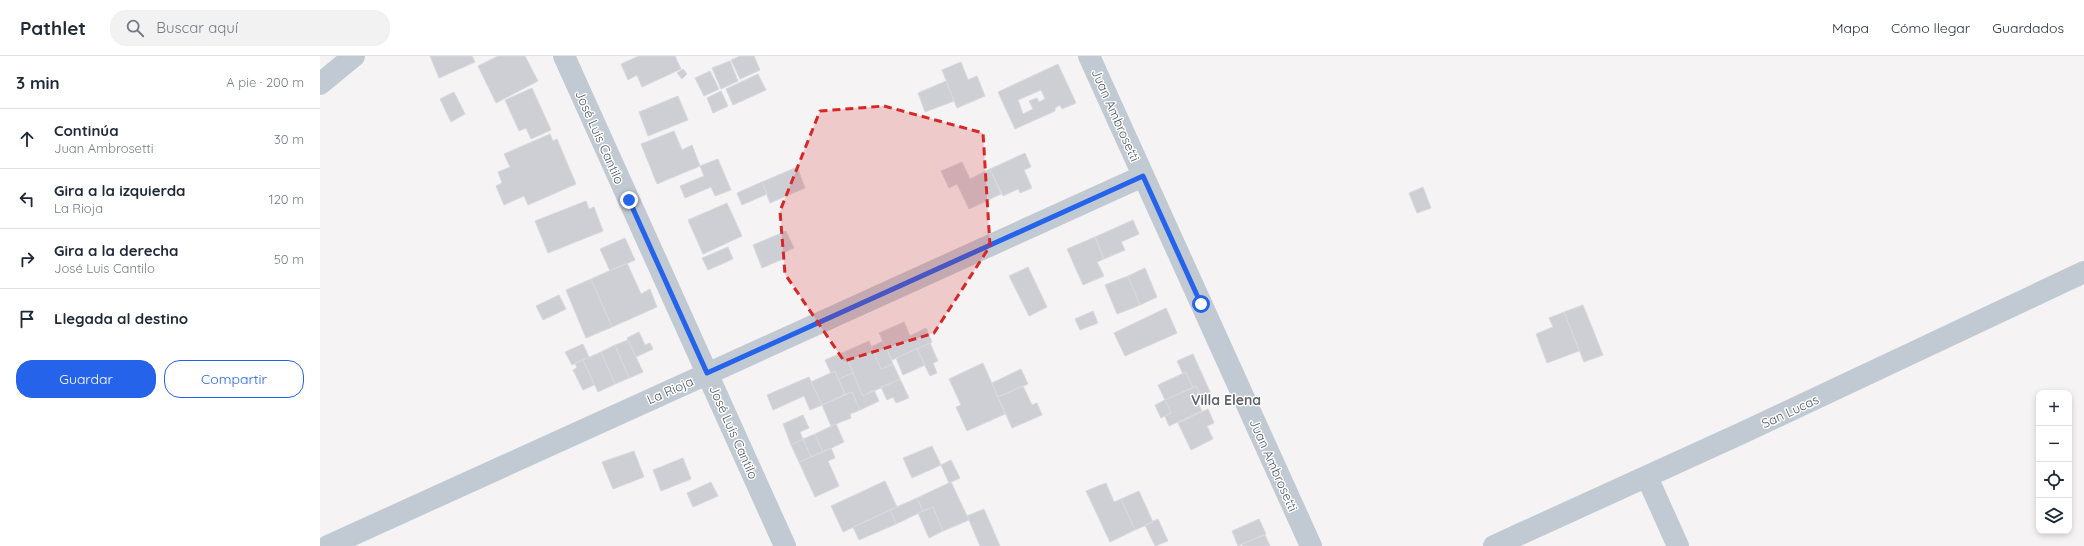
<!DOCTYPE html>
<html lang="es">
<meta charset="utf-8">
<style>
:root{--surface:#fff;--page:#f2f2f3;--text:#1f2937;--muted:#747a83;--line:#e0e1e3;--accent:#2563eb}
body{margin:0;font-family:Quicksand,sans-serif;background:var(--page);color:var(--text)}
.controls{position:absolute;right:12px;bottom:12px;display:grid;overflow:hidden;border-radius:8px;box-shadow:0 2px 6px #0003}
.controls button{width:36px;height:36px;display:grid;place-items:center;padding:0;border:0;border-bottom:1px solid var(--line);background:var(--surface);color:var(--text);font:20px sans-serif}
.stop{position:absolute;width:12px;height:12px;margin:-9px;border:3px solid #2563eb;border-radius:50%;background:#fff}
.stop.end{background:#2563eb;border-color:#fff;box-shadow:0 1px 4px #0008}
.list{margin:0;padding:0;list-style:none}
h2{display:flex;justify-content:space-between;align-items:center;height:52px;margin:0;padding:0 16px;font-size:17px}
h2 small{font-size:13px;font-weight:400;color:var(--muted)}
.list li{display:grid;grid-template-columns:26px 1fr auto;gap:12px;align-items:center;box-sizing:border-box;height:60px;padding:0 16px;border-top:1px solid var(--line)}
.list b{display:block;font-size:15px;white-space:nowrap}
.list p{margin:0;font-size:13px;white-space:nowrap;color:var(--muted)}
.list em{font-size:13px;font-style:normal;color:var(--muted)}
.actions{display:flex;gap:8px;padding:12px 16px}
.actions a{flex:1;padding:9px 0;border:1px solid var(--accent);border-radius:16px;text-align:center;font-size:14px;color:var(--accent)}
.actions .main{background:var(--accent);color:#fff}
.icon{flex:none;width:22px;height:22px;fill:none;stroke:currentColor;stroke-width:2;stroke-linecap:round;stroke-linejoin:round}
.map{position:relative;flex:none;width:1764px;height:490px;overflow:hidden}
header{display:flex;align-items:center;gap:24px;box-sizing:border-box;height:56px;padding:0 20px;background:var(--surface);border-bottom:1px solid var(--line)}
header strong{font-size:19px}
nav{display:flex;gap:22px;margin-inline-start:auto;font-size:14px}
.search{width:280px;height:36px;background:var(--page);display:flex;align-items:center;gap:10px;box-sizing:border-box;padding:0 14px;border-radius:16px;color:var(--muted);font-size:15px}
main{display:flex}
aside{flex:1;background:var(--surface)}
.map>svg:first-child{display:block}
</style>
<header>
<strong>Pathlet</strong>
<div class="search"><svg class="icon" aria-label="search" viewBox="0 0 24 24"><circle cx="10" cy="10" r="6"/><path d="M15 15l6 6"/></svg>Buscar aquí</div>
<nav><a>Mapa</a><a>Cómo llegar</a><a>Guardados</a></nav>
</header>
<main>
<aside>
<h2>3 min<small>A pie · 200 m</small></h2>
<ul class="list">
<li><svg class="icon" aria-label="ahead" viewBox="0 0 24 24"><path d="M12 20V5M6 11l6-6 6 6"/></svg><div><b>Continúa</b><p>Juan Ambrosetti</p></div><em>30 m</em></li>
<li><svg class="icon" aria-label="left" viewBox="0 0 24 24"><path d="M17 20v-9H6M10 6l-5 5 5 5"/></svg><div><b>Gira a la izquierda</b><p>La Rioja</p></div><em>120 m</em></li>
<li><svg class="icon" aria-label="right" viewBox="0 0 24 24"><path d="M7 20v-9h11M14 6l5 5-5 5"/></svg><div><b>Gira a la derecha</b><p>José Luis Cantilo</p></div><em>50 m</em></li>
<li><svg class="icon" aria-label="arrive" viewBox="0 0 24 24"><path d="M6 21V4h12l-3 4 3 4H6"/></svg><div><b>Llegada al destino</b></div></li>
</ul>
<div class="actions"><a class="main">Guardar</a><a>Compartir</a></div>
</aside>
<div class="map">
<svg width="1764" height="490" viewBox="0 0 1764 490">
<rect width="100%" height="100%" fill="#f5f3f3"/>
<path fill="#cdcfd5" stroke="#d7d9de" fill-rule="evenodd" d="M110,0H152L155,6L119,22Z
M178,0H205L218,25L176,47L158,10Z
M319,0H355L361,13L322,31L317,19L308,24L301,8Z
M420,0H434L440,14L420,23L411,4Z
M410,5L418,25L401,33L392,12Z
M641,6L648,24L657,20L665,40L637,52L622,14Z
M738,8L756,47L742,53L740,49L735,52V55L695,73L678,36ZM721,34L725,43L719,46L717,42L709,45L713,53L703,58L698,44Z
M363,13L367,18L362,23L357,17Z
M390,15L399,33L384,40L375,22Z
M438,18L446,34L413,49L406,33Z
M626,25L634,45L605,56L598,37Z
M212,32L231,74L211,83L206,72L199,75L185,44Z
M401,35L408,50L393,57L387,42Z
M134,36L145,58L131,66L120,43Z
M358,40L368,64L328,80L319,56Z
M354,75L362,94L372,89L380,110L337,128L321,88Z
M230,78L233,85L237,83L256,128L208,149L204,140L184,149L176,130L182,127L178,116L190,111L184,98Z
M705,97L711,111L704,114L712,132L700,137L698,133L683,140L670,113Z
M398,103L411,134L395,140L391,131L365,142L360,130L384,120L380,110Z
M642,106L650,123L670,113L681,138L649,153L637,128L629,132L621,115Z
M477,111L485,132L450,147L442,126Z
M442,126L447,138L422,149L417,137Z
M1103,131L1111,152L1097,157L1089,137Z
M266,145L269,153L274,151L283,175L228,197L215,165Z
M407,147L422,180L383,198L368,164Z
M813,164L819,178L801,186L805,194L784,203L775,181Z
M466,175L474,192L461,198L463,203L442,212L433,189Z
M775,181L784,203L777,206L784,220L763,229L747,193Z
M305,182L315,204L290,215L280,193Z
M408,191L413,203L388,214L382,202Z
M307,207L321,238L330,233L337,251L292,271L271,223Z
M708,211L727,251L709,260L689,220Z
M825,212L837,241L820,249L808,220Z
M808,220L820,249L797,258L785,229Z
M271,223L292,271L266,282L246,234Z
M239,239L246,253L223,264L216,250Z
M1263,249L1283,299L1264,306L1244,256Z
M846,252L857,277L805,300L794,277Z
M773,255L778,267L760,274L755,263Z
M1244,256L1259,295L1227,307L1216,278L1233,271L1229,262Z
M584,266L590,280L606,272L612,286L572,304L559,277Z
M319,276L325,289L330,287L333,293L316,301L307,282Z
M308,284L323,316L309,322L295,289Z
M549,285L561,313L573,308L580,323L543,340L524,296Z
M563,285L573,308L561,313L551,291Z
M610,287L618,305L613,307L617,317L610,320L597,293Z
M263,288L269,301L252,309L245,296Z
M295,289L309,322L295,328L281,296Z
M597,293L605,309L583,319L576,302Z
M281,296L295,328L278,336L263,304Z
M524,296L533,317L518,323L515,315L511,317L505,304Z
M873,298L891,338L882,342L876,330L873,332L866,316L863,318L857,305Z
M263,304L274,329L263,334L253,314L257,312L255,307Z
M663,307L685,358L647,375L636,351L641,349L629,323Z
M701,313L708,328L678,341L672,327Z
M515,315L525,338L502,349L491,326Z
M866,316L873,332L845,344L838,329Z
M533,317L543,340L554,334L559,345L540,354L532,336L525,338L518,323Z
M489,321L502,349L490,354L484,340L453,354L447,339Z
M580,323L589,342L576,347L573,341L567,344L561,331Z
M703,330L712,349L717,347L722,359L692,372L678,341Z
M876,330L882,342L877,345L882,355L849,370L845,360L851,357L845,344Z
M532,336L540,354L530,358L531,362L511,370L502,349Z
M845,344L851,357L841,362L835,349Z
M888,353L894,367L887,370L893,383L871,394L858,367Z
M483,359L489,372L480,376L483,383L471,389L463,368Z
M516,368L524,386L503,396L495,378Z
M495,378L503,396L491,401L483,383Z
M483,383L491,401L479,406L471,389Z
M612,390L621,409L592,422L583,402Z
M511,392L515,402L508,405L519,430L495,441L479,406Z
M314,395L324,421L293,433L282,406Z
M363,402L371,423L341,435L333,414Z
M631,404L640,422L629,427L621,409Z
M565,425L577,451L523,476L511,450Z
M391,426L398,440L373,451L367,437Z
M631,426L649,464L623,475L613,451L603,455L597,442Z
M786,427L794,446L801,443L815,474L790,486L766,435Z
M819,435L833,466L815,474L801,443Z
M597,442L603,455L576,468L570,454Z
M613,451L623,475L609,482L598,457Z
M664,453L680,490H660L649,464L647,460Z
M570,454L576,468L539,484L533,471Z
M838,463L848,485L835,490L825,469Z
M939,463L946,478L918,490L912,475Z
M945,479L950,490H923L922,488Z"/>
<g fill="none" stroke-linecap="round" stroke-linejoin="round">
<path stroke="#c1cad2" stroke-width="22" d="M244,0L465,490
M769,0L991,490
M0,28L34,0
M1327,421L1358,490
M8,490L823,120
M1174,490L1422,377L1764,216"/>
</g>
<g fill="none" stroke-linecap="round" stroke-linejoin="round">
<path stroke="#2563eb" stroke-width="5" d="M309,144L387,317L823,120L881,248"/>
</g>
<path fill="#d62828" fill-opacity="0.2" stroke="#d62828" stroke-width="3" stroke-dasharray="8 5" stroke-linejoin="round" d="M564,50L663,77L670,190L614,277L524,305L465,218L460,155L500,55Z"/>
<g text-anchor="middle" stroke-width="3" stroke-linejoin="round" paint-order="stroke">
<g font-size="13" fill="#4a5661" stroke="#fff">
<text transform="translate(796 59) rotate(66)" y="5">Juan Ambrosetti</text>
<text transform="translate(280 81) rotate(66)" y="5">José Luis Cantilo</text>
<text transform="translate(350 334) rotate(-24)" y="5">La Rioja</text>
<text transform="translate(1470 355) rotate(-25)" y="5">San Lucas</text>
<text transform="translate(414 376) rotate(66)" y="5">José Luis Cantilo</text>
<text transform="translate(954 409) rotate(66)" y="5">Juan Ambrosetti</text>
</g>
<g font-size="14" font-weight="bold" fill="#5f6368" stroke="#fff">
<text x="906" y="349">Villa Elena</text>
</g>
</g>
</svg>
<div class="controls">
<button>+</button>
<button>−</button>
<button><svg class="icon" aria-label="locate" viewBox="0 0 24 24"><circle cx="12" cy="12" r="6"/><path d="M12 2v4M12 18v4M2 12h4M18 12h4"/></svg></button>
<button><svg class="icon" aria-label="layers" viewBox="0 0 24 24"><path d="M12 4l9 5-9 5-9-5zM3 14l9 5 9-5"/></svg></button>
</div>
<div class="stop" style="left:881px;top:248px"></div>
<div class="stop end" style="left:309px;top:144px"></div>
</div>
</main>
